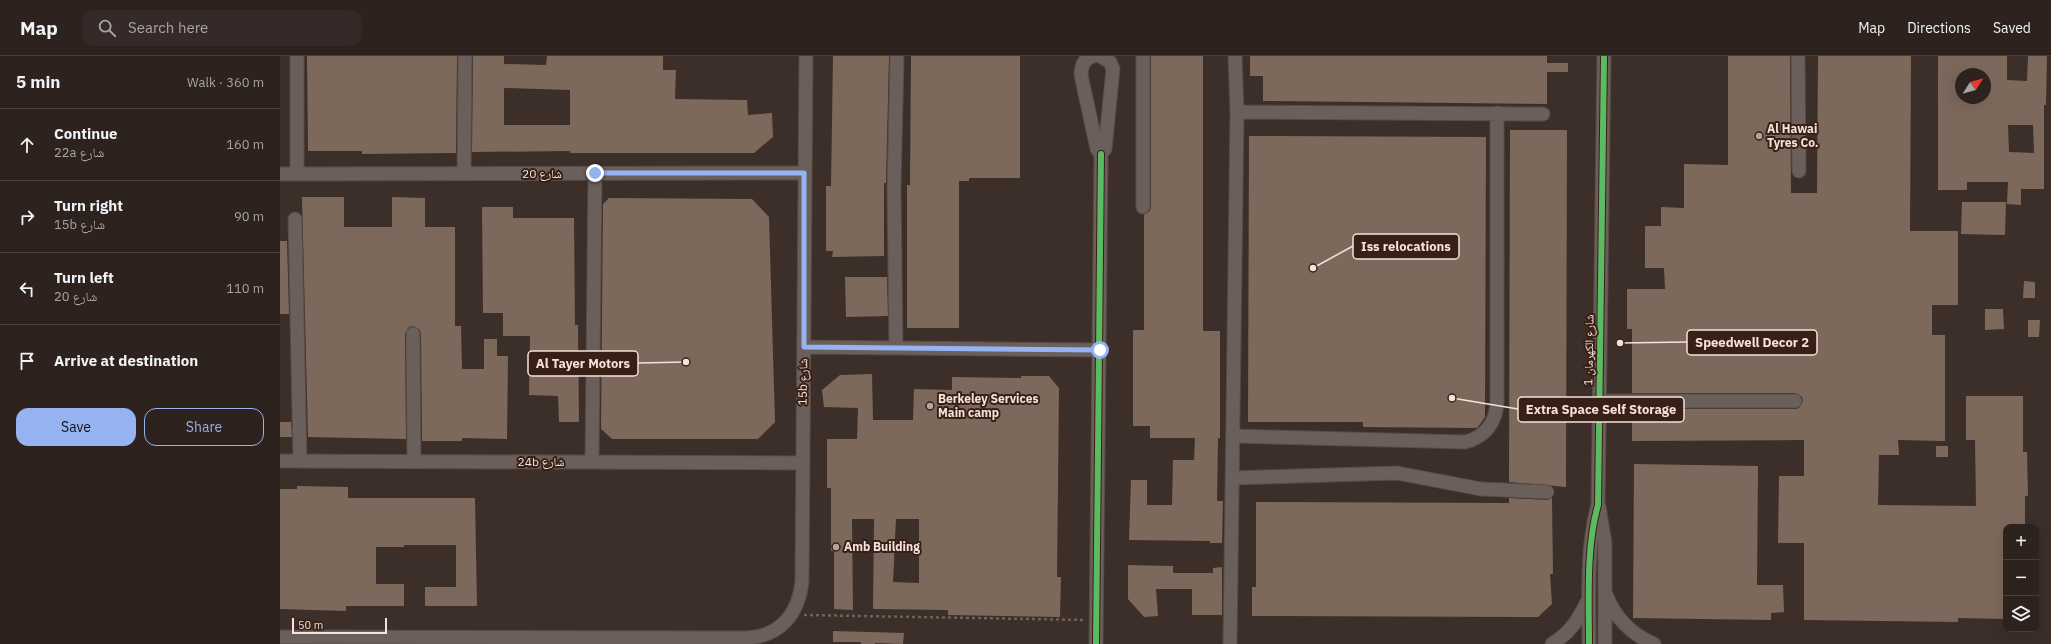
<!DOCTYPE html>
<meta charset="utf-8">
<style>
:root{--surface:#2d221e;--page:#352a27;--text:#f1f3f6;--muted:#a7a4a4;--line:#483f3c;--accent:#95b2f1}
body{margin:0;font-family:"IBM Plex Sans","Noto Naskh Arabic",sans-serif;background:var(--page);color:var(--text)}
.controls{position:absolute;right:12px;bottom:12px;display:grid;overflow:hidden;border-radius:8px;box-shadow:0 4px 16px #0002}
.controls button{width:36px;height:36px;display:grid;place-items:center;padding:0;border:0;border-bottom:1px solid var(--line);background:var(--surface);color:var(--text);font:20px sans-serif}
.compass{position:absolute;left:1675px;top:12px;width:36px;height:36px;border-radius:50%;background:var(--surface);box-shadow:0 4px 16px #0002;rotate:54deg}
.scale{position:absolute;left:12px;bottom:10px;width:95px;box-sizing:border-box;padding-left:4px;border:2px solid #f4e2dc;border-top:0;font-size:11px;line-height:14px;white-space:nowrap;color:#f4e2dc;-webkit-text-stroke:3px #392016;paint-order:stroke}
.stop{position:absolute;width:12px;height:12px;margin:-9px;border:3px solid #95b2f1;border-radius:50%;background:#fff}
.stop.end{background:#95b2f1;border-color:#fff;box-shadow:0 1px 4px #0008}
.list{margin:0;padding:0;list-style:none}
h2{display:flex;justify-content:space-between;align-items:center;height:52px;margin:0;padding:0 16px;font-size:17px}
h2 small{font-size:13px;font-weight:400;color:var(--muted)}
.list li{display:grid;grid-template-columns:26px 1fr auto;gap:12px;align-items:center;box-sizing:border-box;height:72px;padding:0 16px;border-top:1px solid var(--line)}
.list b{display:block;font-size:15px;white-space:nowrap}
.list p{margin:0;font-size:13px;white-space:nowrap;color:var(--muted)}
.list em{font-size:13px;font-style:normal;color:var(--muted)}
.actions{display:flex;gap:8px;padding:12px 16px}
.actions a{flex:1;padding:9px 0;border:1px solid var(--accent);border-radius:12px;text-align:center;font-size:14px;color:var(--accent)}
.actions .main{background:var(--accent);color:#111}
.icon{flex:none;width:22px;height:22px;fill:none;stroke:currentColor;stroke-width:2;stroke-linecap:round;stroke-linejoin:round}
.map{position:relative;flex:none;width:1771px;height:588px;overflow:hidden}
header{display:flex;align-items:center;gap:24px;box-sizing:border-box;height:56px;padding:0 20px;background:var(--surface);border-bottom:1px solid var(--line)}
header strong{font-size:19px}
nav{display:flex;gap:22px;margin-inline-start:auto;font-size:14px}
.search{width:280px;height:36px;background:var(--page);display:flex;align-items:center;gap:10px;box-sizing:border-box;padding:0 14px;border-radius:12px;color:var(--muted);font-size:15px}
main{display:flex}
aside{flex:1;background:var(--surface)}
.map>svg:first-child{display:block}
</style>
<header>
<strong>Map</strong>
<div class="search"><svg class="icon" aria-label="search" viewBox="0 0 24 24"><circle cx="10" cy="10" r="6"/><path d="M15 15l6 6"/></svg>Search here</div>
<nav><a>Map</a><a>Directions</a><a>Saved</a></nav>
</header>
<main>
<aside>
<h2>5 min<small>Walk · 360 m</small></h2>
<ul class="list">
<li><svg class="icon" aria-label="ahead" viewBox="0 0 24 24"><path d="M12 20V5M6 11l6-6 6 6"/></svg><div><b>Continue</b><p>22a شارع</p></div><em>160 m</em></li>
<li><svg class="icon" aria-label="right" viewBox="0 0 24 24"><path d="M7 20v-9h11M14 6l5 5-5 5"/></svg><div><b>Turn right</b><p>15b شارع</p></div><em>90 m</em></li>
<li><svg class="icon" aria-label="left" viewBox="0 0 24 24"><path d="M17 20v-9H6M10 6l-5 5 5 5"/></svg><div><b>Turn left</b><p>شارع 20</p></div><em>110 m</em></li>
<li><svg class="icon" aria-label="arrive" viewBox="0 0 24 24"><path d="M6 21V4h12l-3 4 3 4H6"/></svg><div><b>Arrive at destination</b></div></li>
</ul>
<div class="actions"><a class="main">Save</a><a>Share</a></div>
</aside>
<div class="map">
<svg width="1771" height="588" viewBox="0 0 1771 588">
<rect width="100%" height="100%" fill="#3c2e28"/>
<path fill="#7d695c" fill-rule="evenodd" d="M27,0H177L176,97L82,98V95H28Z
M193,0H224V8L266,9L267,0H383V14H396L395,43L467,44L468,59L492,57L493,81L474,97H290V95L192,96ZM224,32L290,34V69H224Z
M553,0H609L606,127H604V200L552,201L553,195H546V130H551Z
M631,0H740V122H689V125H679V272H627V129H630Z
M871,0H923V275H940V382H938L937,445H943L942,487H930V485L849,484L851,424H867V449H892L893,404H914L915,382H870V370H853V274H864V159L870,155L871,151Z
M970,0H1267V7H1288V16H1267V48L983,45V20H970Z
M1448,0H1510L1511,137H1537L1538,0H1631L1630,175H1678V249H1652V279H1665V385L1618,384L1619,399H1599L1598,449L1696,450L1695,384H1686V340H1743V396H1747L1748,440H1745V471H1726V563L1678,562V566L1524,564V487H1498L1499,420H1524V384L1352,385V353H1515L1519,352L1523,345L1522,341L1515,337H1352V273H1347V233H1385L1384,212H1365V170H1381V151L1404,152V108L1448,109Z
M1658,0H1727V24L1747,25L1748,0H1767L1766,49H1764V133H1741V149L1727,148L1728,126H1687V134H1658ZM1681,18H1705V42H1681ZM1728,69H1753L1754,97L1729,96Z
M1230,74H1287L1286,431L1229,426Z
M969,80L1206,81L1205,361L1198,371L1196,372L1083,371V366H968Z
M22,141H64V171H112V141L145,142V171H175V270H181L182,313H204V283H217V300H228L227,383L182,382V385H142L141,278L140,274L133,270L129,271L125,278L126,383L28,381Z
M329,142L472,143L489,161L495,366L478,383H332L321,373L323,148Z
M1682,146H1726L1725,179L1681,178Z
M202,151H233V162H294L295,269H298L299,366H279L278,340L249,339L250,280H223V257H203Z
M0,185H7L9,258H0Z
M565,221H607L608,260L566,261Z
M1744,225L1755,226V242H1743Z
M1705,253H1723L1724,273L1705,274Z
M1748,264H1760L1759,281H1748Z
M592,318L593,364H633L634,333L672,334V321L741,322V320H769L779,332L777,521H781L780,561L668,559V554L593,553L594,463H572L573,554L554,553V495H551V432H547V383H577L578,352L544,351L542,334L560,319ZM616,463H639V527L613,526Z
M0,366H11L12,381H0Z
M1656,390H1668V401H1656Z
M1354,408L1478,410L1477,529H1503L1504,556L1491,557V564L1353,562Z
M17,430L68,431V442H195L197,550H145V531H176V489H124V491H96V528H124V550H66V555L0,553V433H17Z
M1229,442L1267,444L1272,442L1273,518H1270L1272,548L1258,561L972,560V531H976V446L1229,447Z
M848,509L893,510V517H933V512L942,511V559H912V533H876L878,560L864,561L848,543Z
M553,575L624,577L623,588L595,587V588H581V586H553Z"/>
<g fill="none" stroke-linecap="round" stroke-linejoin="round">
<g stroke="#584b46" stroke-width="15">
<path id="minor" d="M17,0V118
M814,0C804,2 801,10 801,19L817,93L821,98L825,93L833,13L830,6L820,0
M1518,0L1519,115
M957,56L1263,58
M0,118L525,117
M184,118L185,0
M863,151V0
M15,163L20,405
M133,278L134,406
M524,291L820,294
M616,292L614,132L617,0
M1320,345H1515
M953,380L1185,386C1205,381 1216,367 1217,346V57
M0,405L522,407
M312,406L315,117
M953,422L1117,417L1201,433L1267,436
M1319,451L1325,487V588
M1326,538C1334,561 1352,579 1374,588
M0,581L467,582C501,580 519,557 522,525L526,0
M816,588L821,98
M950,588L957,56L955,0
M1272,588C1290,577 1298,564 1307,546
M1309,588C1309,544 1306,491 1318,449L1324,0"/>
</g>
<path stroke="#6c625e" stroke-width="2.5" stroke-dasharray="3 3" stroke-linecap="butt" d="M524,559L805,564"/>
<use href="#minor" stroke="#6a5f5b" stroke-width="13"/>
<g stroke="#392016" stroke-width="8">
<path id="cycleway" d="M816,588L821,98
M1309,588C1309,544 1306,491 1318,449L1324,0"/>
</g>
<use href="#cycleway" stroke="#5cba63" stroke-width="6"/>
</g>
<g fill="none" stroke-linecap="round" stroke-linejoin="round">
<path stroke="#95b2f1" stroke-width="5" d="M315,117H524V291L820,294"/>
</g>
<g fill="#b4a39d" stroke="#392016" stroke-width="1.5">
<circle cx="1479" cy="80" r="4"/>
<circle cx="650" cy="350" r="4"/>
<circle cx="556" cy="491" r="4"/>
</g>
<g text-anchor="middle" stroke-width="4" stroke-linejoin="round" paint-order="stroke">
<g font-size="12" font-weight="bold" fill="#f4e2dc" stroke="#392016" text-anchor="start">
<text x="1487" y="77">Al Hawai<tspan x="1487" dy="14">Tyres Co.</tspan></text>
<text x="658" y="347">Berkeley Services<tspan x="658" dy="14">Main camp</tspan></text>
<text x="564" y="495">Amb Building</text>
</g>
<g font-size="12" fill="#f4e2dc" stroke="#392016">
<text x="262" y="122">شارع 20</text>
<text transform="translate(1309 294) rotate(-89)" y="4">شارع الكهرمان 1</text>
<text transform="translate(523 326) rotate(-89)" y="4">15b شارع</text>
<text x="261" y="410">24b شارع</text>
</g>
</g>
<path fill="none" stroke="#f4e2dc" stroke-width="1.5" d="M1033 212L1073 190M1340 287L1407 286M406 306L358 307M1172 342L1238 353"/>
<g fill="#f4e2dc" stroke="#392016" stroke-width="1.5">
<circle cx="1033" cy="212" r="4"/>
<circle cx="1340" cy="287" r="4"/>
<circle cx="406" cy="306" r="4"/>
<circle cx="1172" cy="342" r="4"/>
</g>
<g fill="#392016" stroke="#f4e2dc" stroke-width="1.5">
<rect x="1073" y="178" width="106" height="25" rx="4"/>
<rect x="1407" y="274" width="130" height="25" rx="4"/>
<rect x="248" y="295" width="110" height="25" rx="4"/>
<rect x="1238" y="341" width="166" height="25" rx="4"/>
</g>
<g font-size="13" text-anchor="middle" font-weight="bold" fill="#f4e2dc">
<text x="1126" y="195">Iss relocations</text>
<text x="1472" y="291">Speedwell Decor 2</text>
<text x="303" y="312">Al Tayer Motors</text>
<text x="1321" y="358">Extra Space Self Storage</text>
</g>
</svg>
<div class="controls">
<button>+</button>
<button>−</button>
<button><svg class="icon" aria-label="layers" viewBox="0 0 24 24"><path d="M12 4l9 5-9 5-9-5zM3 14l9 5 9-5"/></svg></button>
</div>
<svg class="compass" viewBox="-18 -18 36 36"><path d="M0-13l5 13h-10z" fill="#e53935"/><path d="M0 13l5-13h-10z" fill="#a7a4a4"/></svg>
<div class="scale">50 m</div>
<div class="stop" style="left:820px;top:294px"></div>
<div class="stop end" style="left:315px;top:117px"></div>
</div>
</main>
